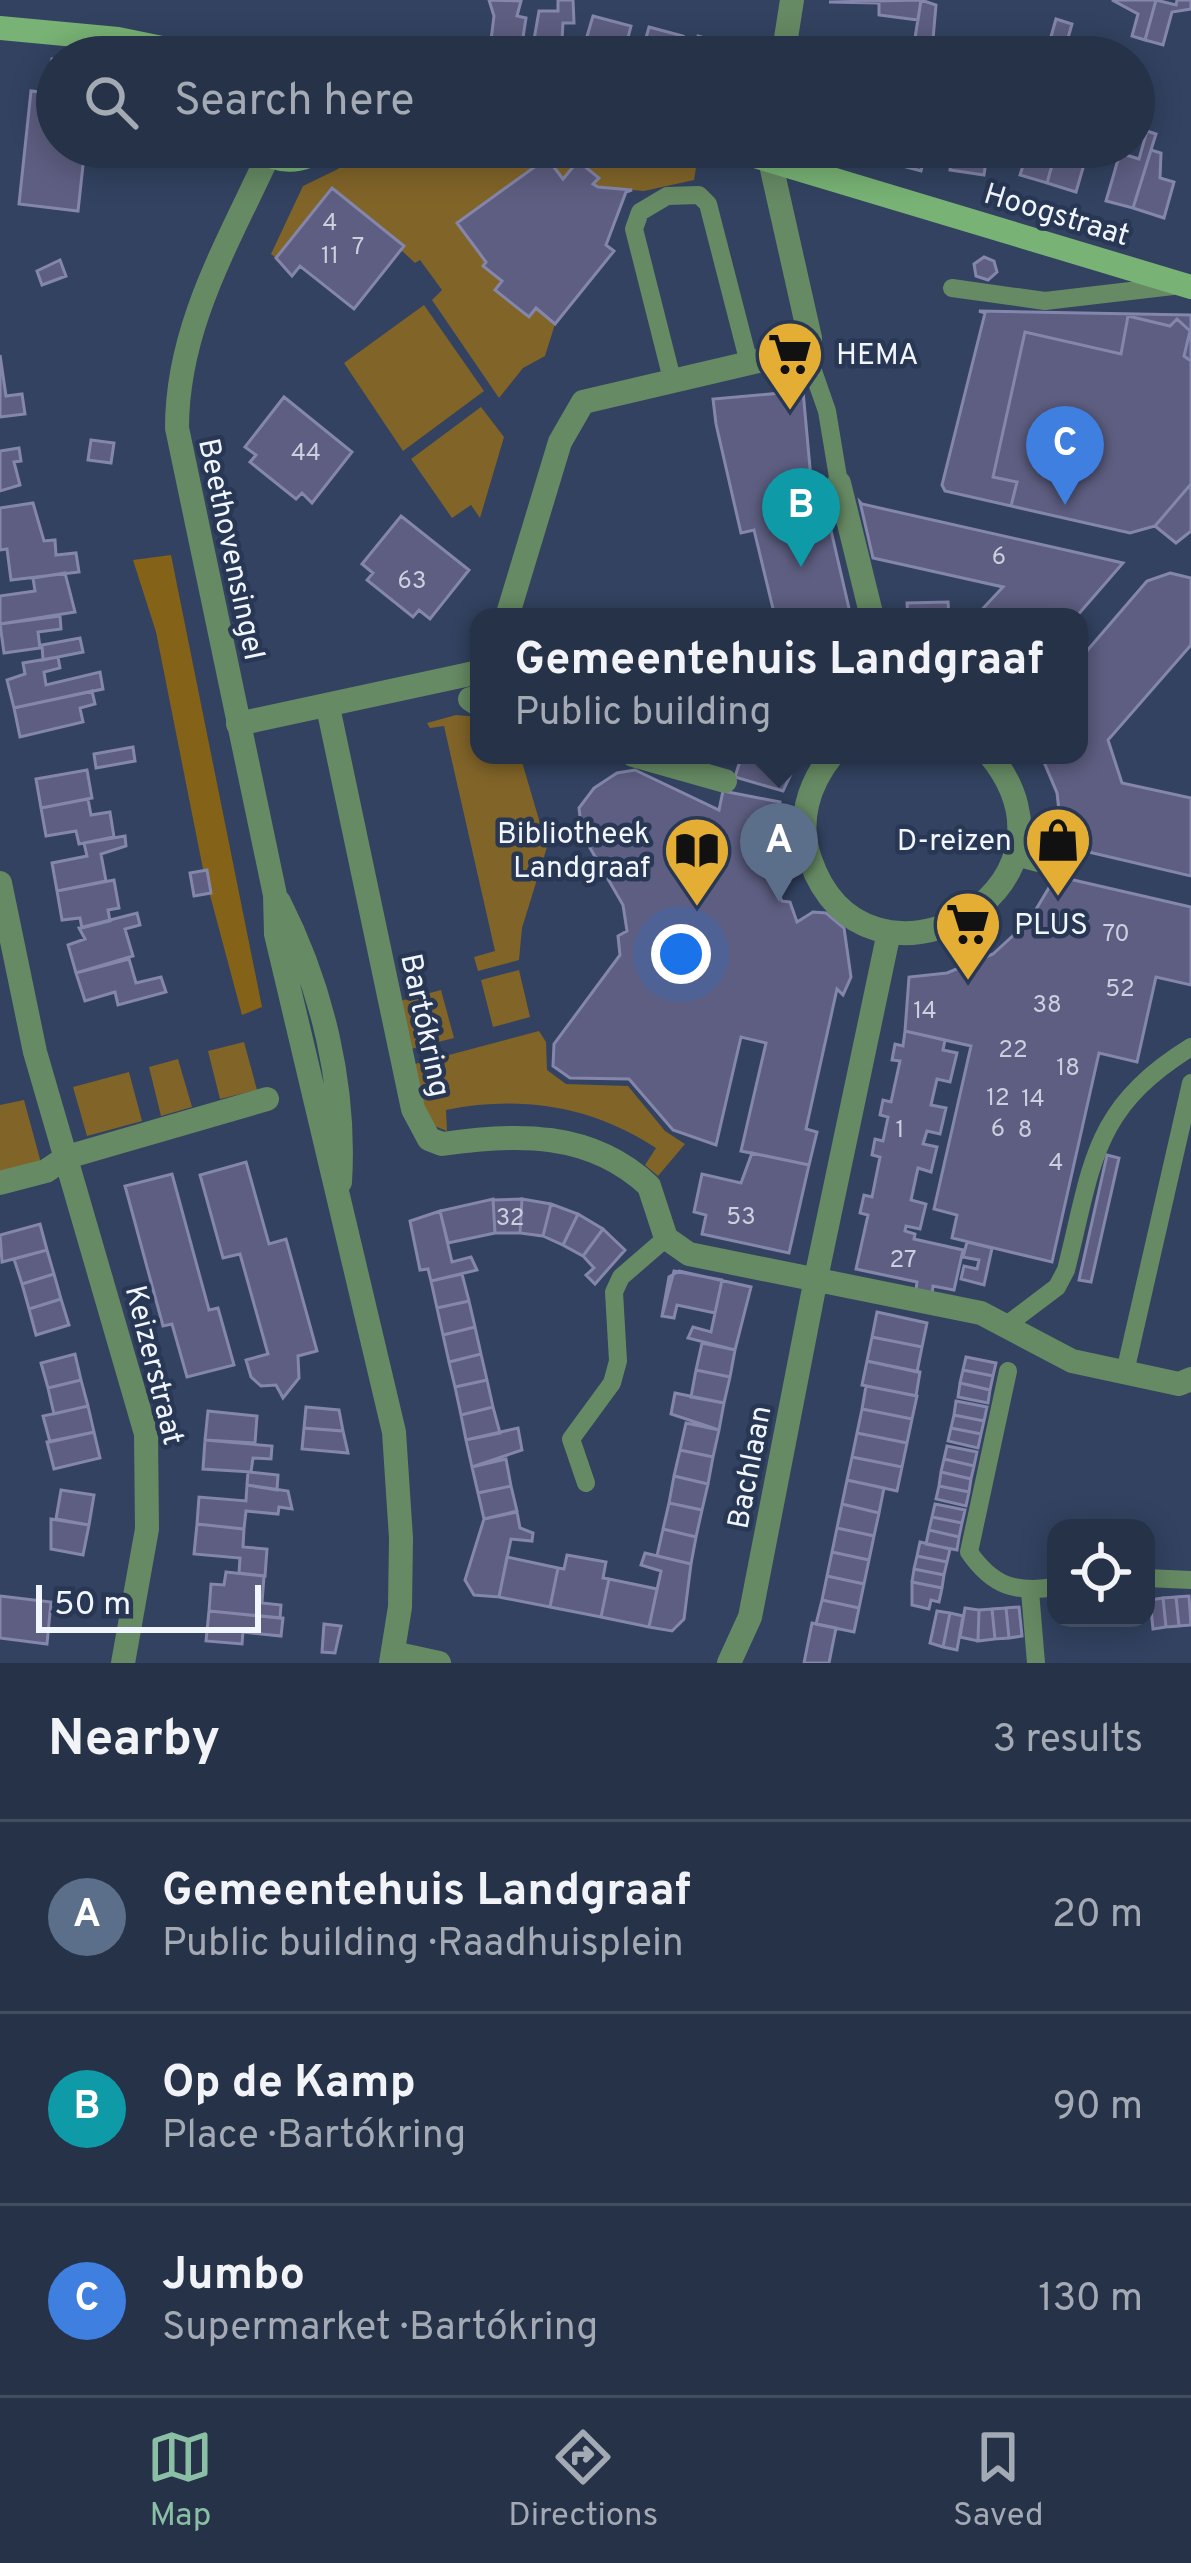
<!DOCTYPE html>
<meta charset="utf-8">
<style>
:root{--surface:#263248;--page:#323e52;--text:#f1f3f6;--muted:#a4aab4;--line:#424d60;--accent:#8abfa5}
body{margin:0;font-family:Overpass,sans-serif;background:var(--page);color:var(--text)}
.controls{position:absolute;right:36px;bottom:36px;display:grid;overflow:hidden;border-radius:24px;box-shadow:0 6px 30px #0003}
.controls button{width:108px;height:108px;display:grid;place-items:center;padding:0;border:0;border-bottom:3px solid var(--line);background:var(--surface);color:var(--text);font:60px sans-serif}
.scale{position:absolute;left:36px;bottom:30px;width:225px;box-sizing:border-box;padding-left:12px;border:6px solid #f1f5fd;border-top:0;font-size:33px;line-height:42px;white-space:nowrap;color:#f1f5fd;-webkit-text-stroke:9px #283754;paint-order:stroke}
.you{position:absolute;left:681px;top:954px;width:42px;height:42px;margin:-30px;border:9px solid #fff;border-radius:50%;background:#1a73e8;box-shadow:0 0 0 18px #1a73e833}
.badge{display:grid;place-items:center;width:78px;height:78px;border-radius:50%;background:var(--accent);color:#fff;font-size:39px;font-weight:700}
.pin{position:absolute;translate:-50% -99px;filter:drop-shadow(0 3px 6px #0008)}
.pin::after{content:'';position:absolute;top:63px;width:42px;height:36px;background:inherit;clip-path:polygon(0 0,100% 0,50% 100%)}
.popup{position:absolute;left:470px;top:608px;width:618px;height:156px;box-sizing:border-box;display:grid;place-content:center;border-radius:24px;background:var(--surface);filter:drop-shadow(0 3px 9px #0005);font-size:39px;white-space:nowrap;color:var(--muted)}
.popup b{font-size:45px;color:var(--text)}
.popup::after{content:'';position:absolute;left:50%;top:100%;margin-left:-24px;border:24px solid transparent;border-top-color:var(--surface)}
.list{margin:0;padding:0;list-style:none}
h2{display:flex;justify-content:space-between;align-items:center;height:156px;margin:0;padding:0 48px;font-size:51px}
h2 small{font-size:39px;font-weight:400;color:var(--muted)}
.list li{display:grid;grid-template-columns:78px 1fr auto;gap:36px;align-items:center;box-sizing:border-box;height:192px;padding:0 48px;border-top:3px solid var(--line)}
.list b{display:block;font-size:45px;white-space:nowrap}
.list p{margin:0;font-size:39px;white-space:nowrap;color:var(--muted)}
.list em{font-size:39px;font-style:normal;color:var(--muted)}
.icon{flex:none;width:66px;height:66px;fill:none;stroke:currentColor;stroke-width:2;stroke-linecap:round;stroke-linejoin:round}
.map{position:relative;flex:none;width:1191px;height:1663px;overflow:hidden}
.search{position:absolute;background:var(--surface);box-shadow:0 6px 30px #0003;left:36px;right:36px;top:36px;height:132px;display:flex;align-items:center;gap:30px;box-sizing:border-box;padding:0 42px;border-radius:66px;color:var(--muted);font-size:45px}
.sheet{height:732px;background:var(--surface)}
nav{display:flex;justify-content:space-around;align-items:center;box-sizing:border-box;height:168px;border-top:3px solid var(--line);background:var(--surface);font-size:33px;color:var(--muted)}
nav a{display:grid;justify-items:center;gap:6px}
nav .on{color:var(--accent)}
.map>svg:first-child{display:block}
</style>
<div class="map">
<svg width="1191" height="1663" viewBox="0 0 1191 1663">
<rect width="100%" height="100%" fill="#324260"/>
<path fill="#816428" d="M356,147H621L696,168L694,180L644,191L598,187L593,184L598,177L563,179L547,158L458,223L486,262L484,266L502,281L496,290L528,316L536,308L555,324L545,356L523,368L499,398L432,300L442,290L420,260L415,263L401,250L403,246L332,189L276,258L271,254L303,186L338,169Z
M424,305L484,391L403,451L344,363Z
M481,407L504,437L480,518L471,505L452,518L411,459Z
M456,715L479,717V755H520L547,847L522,928L519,960L478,971L474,957L495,951L444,726L430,728L427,723Z
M519,970L530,1017L493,1027L481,980Z
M441,990L454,1038L411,1049L400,1001Z
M539,1031L546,1042L547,1070L566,1084L628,1086L665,1131L685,1144L658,1176L645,1165L656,1148C591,1106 522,1095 446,1110L447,1131L427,1123L415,1064Z
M244,1042L257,1090L220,1099L208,1051Z
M178,1059L192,1107L161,1116L149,1067Z
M129,1072L142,1121L87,1136L73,1087Z
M24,1100L41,1163L0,1174V1105Z"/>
<path fill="#846217" d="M171,555L262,1007L242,1015L203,869L156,632L133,560Z"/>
<path fill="#5d5e81" stroke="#8486ab" stroke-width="3" d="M489,0L521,1L517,16L526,18L520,57L489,56L494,16Z
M558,0H573L574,23H563L561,57H531L539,11H558Z
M921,0L918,20L879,15V3L829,2Z
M921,0L936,5L932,51L930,57H912Z
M1112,0H1156L1145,40L1132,36L1138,14Z
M1156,0L1176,5L1177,0H1191V9L1172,12L1163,45L1145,40Z
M593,16L631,26L623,57H589L593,44L585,43Z
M1056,19L1072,24L1066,45L1050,40Z
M649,27L683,36L677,57H646L642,52Z
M698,36L728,45L724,57H701L702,52L694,50Z
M52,59H57V147H85L78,211L19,204L31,91L49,93Z
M1147,131L1156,134L1133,208L1106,201L1120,153L1139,159Z
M852,147H891L887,162L851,151Z
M891,147H927L921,171L887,162Z
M954,147H988L984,175L950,170Z
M1029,147L1057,148L1047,183L1020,175Z
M1089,147L1076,192L1047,183L1057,147Z
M1151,150L1161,153L1160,178L1174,182L1164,218L1133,208Z
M547,158L563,179L578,161L599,178L593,184L598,187L632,190L626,192L606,245L614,251L555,324L536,308L529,317L495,290L502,281L483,266L486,262L457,223Z
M332,188L404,246L354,309L300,266L292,276L276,258Z
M984,257L994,261L997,272L988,280L976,276L974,264Z
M60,260L66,276L42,285L37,271Z
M979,311L1191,315V361L1184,356L1190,331L1177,319L1170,326L1128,316L1121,354L1025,332L993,477L1017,482L1011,506L945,491L942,485L985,313Z
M1128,316L1170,326L1177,319L1190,331L1184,356L1191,361V484L1155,526L1130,533L1011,506L1017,482L993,477L1025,332L1121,354Z
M0,355L6,396L22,394L25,414L0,417Z
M803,391L812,490L818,515L827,513L851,617H775L754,530L741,533L716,424L713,399Z
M284,397L352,452L312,503L302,493L296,499L250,462L256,455L245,447Z
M91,440L114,443L111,463L88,460Z
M19,448L21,461L14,462L20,485L0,491V451Z
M1191,484V531L1176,543L1155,526Z
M860,502L862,504L1123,563L1076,617H975L1003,587L873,558Z
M33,503L44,541L55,540L56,555L76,553L79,572L11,580L7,549L0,550V508Z
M401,516L469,570L430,619L419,610L413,617L367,580L373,573L362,564Z
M65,573L75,612L0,624V596L35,591L33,578Z
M1170,573L1191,578V645L1108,740L1122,783L1191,798V876L1063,846L1057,793L1041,755H1079V660L1147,581Z
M948,602L949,617H908L907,603Z
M60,616L61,629L38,632L40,648L4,653L0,624Z
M80,638L83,652L43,660L42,645Z
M58,657L60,668L44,672L46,685L100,672L103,689L14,708L7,680L25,674L23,663Z
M92,691L95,704L80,708L83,722L20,737L14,708Z
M133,747L135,761L96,768L94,754Z
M718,755H800L783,791L735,777L740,761Z
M87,770L92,798L41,808L36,779Z
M635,770L719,810L723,791L780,802L778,843L789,882L777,890L782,901L790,902L797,922L813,912L826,913L844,928L851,977L843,995L837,989L806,1129L817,1132L809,1165L741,1151L766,1043L741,1037L716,1145L673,1130L629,1079L570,1078L553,1066L554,1044L620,955L618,936L627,931L623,905L582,834L579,808L594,788L617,773Z
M88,799L91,815L110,812L114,837L79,844L76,831L46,836L41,808Z
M125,836L126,846L101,854L106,881L57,891L52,863L87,856L84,843Z
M207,870L211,893L194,896L190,873Z
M1056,876L1191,907V985L1156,977L1137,1062L1099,1053L1052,1262L952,1238L957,1215L934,1209L971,1046L905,1031L909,977L947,973L993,954L1029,921Z
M114,880L119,908L108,910L110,921L82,928L80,918L62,920L57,891Z
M137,913L140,925L125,929L133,956L76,973L68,945L85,939L79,928Z
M129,959L136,983L161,977L166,992L118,1005L115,992L85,1001L76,973Z
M905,1031L945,1040L943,1050L957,1053L950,1082L937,1079L931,1105L946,1108L940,1134L927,1131L923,1144L937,1147L931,1172L918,1168L911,1200L926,1204L920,1229L906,1226L905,1231L915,1234L914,1239L963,1250L954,1290L933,1286L932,1294L916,1290L917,1282L856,1269L868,1215L860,1213L864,1195L872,1197L880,1157L872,1155L875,1139L883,1141L888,1117L880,1115L883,1100L891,1102L900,1061L892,1060L895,1044L903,1046Z
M752,1153L809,1165L789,1253L702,1234L706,1215L694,1212L702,1174L741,1183Z
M1107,1155L1119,1158L1091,1282L1079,1280Z
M246,1162L269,1244L286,1239L317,1351L298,1356L299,1378L283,1398L276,1385L261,1386L251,1377L246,1360L268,1354L240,1254L223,1258L200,1175Z
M172,1174L209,1310L218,1308L234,1365L187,1377L172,1324L163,1326L125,1186Z
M493,1199L495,1233L448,1243L440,1211Z
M522,1199L551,1204L543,1236L520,1233Z
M522,1199L520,1233H495L493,1200Z
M551,1204L578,1214L563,1245L543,1236Z
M440,1211L452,1262L471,1257L477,1270L431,1281L428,1269L420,1270L410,1221Z
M578,1214L603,1229L583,1256L563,1245Z
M40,1224L47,1250L2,1262L0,1235Z
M603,1229L625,1250L595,1284L586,1275L594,1268L583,1256Z
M967,1242L992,1248L984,1285L961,1279L964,1266L977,1269L979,1260L963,1257Z
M47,1250L54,1274L22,1284L14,1259Z
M674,1271L722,1280L715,1313L677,1305L674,1318L662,1316Z
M679,1271L751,1287L735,1350L688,1338L693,1327L711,1332L715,1313L677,1305L674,1318L662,1316L669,1277Z
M54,1274L61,1299L29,1309L22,1284Z
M462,1274L469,1301L437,1308L431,1281Z
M61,1299L69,1325L36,1335L29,1309Z
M469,1301L475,1327L443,1335L437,1308Z
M877,1312L927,1323L922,1347L872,1337Z
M475,1327L481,1354L449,1362L443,1335Z
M872,1337L922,1347L917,1372L867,1361Z
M702,1343L735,1350L730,1377L696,1370Z
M75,1354L81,1380L48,1388L41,1363Z
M481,1354L487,1380L455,1387L449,1362Z
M966,1357L996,1363L993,1376L963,1370Z
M867,1361L920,1372L916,1396L862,1385Z
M696,1370L730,1377L724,1403L691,1397Z
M963,1370L993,1376L990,1390L960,1383Z
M81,1380L88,1406L54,1414L48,1388Z
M487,1380L493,1407L461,1415L455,1387Z
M960,1383L990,1390L988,1403L958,1397Z
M866,1386L917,1396L912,1419L862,1409Z
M675,1393L724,1403L719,1430L671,1414Z
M956,1401L987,1407L984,1421L954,1415Z
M88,1406L94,1432L50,1442L43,1416Z
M306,1407L339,1410L343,1431L304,1428Z
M493,1407L500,1433L466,1440L461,1415Z
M862,1409L912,1419L907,1443L857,1433Z
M208,1411L257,1416L255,1443L205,1440Z
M954,1415L984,1421L981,1434L951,1428Z
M686,1423L719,1430L713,1457L680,1450Z
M304,1428L343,1431L348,1453L302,1449Z
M518,1428L522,1450L472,1467L466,1440Z
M951,1428L981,1434L978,1448L948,1441Z
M94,1432L100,1458L54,1469L47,1442Z
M857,1433L907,1443L902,1467L852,1457Z
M205,1440L272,1446L271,1459L253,1458L251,1472L203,1469Z
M947,1446L977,1452L974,1466L944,1459Z
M680,1450L713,1457L708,1484L674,1476Z
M852,1457L902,1467L897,1491L847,1480Z
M506,1459L511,1486L478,1493L472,1467Z
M944,1459L974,1466L971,1479L941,1472Z
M248,1472L278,1475L277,1490L247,1485Z
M941,1472L971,1479L969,1492L939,1486Z
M674,1476L708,1484L702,1510L669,1503Z
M847,1480L884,1488L879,1513L842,1504Z
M247,1485L288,1491L292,1509L279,1507L278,1514L246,1511L244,1529L197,1524L199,1497L246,1501Z
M511,1486L517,1511L484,1519L478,1493Z
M939,1486L969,1492L966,1506L936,1499Z
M61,1490L94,1495L89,1525L56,1519Z
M669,1503L702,1510L696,1537L663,1529Z
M842,1504L879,1513L874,1536L837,1528Z
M935,1504L965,1510L962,1523L932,1517Z
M517,1512L520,1528L533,1533L532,1541L511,1539L499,1597L474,1595L465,1580L484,1519Z
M932,1517L962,1523L959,1537L929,1530Z
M51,1519L89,1525L83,1555L51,1549Z
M197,1524L244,1529L243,1547L267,1549L265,1576L239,1573L240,1558L194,1554Z
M837,1528L874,1536L869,1560L832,1552Z
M663,1529L696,1537L691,1564L657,1556Z
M929,1530L959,1537L957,1550L926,1544Z
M920,1542L950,1549L947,1562L917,1556Z
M832,1552L869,1560L864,1584L827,1576Z
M645,1553L691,1564L684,1619L672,1631L649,1627L661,1571L641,1565Z
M567,1555L606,1562L603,1578L609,1579L601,1617L550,1607L558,1568L564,1569Z
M917,1556L947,1562L944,1575L914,1569Z
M507,1557L558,1568L550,1607L499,1597Z
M914,1569L944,1575L942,1588L912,1582Z
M226,1572L264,1576L262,1603L281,1605L280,1618L209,1611L211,1584L224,1585Z
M827,1576L864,1584L859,1608L822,1600Z
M609,1579L657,1589L649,1627L601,1617Z
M912,1582L942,1588L939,1602L931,1600L929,1609L912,1605Z
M0,1596L51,1602L47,1644L0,1638Z
M1189,1596L1191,1625L1179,1626L1176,1597Z
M1176,1597L1179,1626L1166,1627L1163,1598Z
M1163,1598L1166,1627L1153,1629L1150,1600Z
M822,1600L859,1608L854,1632L816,1624Z
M1019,1607L1022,1636L1009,1638L1006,1608Z
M965,1608L979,1610L978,1641L960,1637Z
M1006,1608L1009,1638L995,1639L992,1609Z
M992,1609L995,1639L978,1641L979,1610Z
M209,1611L283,1618L281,1636L243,1632L242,1644L206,1641Z
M937,1611L950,1613L943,1647L930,1643Z
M950,1613L963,1616L957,1650L943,1647Z
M812,1623L836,1628L829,1663H804Z
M324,1624L341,1626L335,1653L322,1652Z"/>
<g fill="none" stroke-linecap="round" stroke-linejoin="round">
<path stroke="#668a63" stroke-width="18" d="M952,288L1045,301L1173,286
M805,348L827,411L839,483
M673,383L634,229L640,212L667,196L699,195L708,204L749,363
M1008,1324L1057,1287L1066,1270C1093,1164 1091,1109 1191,1047
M1008,1371L969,1552C993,1587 1016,1593 1056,1587
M1125,1372L1191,1083
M586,1483L571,1439L612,1383L618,1361L614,1292L621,1277L666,1238
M1146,1578L1191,1580
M1030,1591L1036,1663"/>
<path stroke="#668a63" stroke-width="24" d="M839,483L872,617
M470,699L479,705
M633,755L725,781
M832,755C808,785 797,822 810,859C864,1018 1101,892 990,755
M1015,854L1039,860
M816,1278L889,932"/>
<path stroke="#668a63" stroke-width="24" d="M783,57L792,0
M507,617L560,442L583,402L792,353L810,338L767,147
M328,707L413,1109L429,1139L442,1144C516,1133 591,1131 649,1186L666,1238L689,1254L981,1313L1072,1361L1179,1384L1191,1379
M238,724L479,672
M0,883L35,1052L146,1434L147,1529L123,1663
M0,1183L46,1171L67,1157L267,1099
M393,1653L439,1663
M729,1663L750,1617L816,1278"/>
<path stroke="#668a63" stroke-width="24" d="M268,156C227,245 177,328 177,428L275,895L276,934L394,1432L401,1538L400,1607L391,1663
M279,902C322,987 346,1086 340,1182"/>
<path stroke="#78b274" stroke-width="24" d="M0,28L118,39L206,57
M283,57H296
M254,147C277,163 301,165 323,147
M725,147L1191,287"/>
</g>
<defs>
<g id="supermarket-pin" transform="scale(3.45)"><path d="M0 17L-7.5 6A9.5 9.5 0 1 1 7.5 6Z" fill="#e4ae35" stroke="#283754"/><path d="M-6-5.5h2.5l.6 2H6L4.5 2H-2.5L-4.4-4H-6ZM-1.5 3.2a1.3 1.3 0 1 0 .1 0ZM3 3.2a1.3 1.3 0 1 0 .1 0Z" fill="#111"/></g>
<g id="shop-pin" transform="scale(3.45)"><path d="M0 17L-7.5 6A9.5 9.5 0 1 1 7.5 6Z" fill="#e4ae35" stroke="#283754"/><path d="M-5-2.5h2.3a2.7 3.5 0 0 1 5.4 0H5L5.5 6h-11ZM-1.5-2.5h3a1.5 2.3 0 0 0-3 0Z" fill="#111"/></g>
<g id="library-pin" transform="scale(3.45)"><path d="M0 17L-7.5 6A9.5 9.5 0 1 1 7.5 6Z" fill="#e4ae35" stroke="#283754"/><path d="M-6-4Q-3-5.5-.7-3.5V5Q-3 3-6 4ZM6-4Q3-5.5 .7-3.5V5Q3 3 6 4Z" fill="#111"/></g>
</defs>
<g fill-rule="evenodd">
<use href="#supermarket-pin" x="790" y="354"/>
<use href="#shop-pin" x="1058" y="840"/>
<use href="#library-pin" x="697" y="850"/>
<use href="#supermarket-pin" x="968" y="924"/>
</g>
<g text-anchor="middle" stroke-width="9" stroke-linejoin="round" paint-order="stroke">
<g font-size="24" fill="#cccfde">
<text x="330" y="230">4</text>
<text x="358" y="254">7</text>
<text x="330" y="263">11</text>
<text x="306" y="460">44</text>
<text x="999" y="564">6</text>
<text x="412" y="588">63</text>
<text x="1116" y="941">70</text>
<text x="1120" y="996">52</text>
<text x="1047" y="1012">38</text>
<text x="925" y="1018">14</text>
<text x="1013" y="1057">22</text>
<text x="1068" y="1075">18</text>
<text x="998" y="1105">12</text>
<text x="1033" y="1106">14</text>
<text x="998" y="1136">6</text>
<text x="900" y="1137">1</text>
<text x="1025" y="1137">8</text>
<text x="1056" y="1170">4</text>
<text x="741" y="1224">53</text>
<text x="510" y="1225">32</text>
<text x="903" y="1267">27</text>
</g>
<g font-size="30" fill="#f1f5fd" stroke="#283754">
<text transform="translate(1057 214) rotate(17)" y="10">Hoogstraat</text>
<text transform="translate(232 549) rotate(78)" y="10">Beethovensingel</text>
<text transform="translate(426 1025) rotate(78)" y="10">Bartókring</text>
<text transform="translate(155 1365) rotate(76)" y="10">Keizerstraat</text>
<text transform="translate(749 1467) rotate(-79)" y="10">Bachlaan</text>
</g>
<g font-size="30" fill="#f1f5fd" stroke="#283754" text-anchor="start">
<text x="836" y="364">HEMA</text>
<text x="650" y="843" text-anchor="end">Bibliotheek<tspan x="650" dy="34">Landgraaf</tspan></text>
<text x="1012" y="850" text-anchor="end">D-reizen</text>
<text x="1014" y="934">PLUS</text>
</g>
</g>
</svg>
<div class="controls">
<button><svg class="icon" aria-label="locate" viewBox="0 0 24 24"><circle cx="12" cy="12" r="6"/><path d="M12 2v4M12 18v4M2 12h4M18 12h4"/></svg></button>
</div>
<div class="scale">50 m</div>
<div class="you"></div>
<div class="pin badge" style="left:779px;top:902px;background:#5c6f8a">A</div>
<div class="popup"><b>Gemeentehuis Landgraaf</b>Public building</div>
<div class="pin badge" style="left:801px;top:567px;background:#0f9aa8">B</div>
<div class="pin badge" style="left:1065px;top:505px;background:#3f7fe0">C</div>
<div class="search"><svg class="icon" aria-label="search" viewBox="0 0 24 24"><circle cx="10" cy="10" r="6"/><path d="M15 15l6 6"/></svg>Search here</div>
</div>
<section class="sheet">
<h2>Nearby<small>3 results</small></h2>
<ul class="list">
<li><span class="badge" style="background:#5c6f8a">A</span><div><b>Gemeentehuis Landgraaf</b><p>Public building · Raadhuisplein</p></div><em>20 m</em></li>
<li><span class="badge" style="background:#0f9aa8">B</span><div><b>Op de Kamp</b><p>Place · Bartókring</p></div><em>90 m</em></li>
<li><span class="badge" style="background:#3f7fe0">C</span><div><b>Jumbo</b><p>Supermarket · Bartókring</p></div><em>130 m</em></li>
</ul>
</section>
<nav>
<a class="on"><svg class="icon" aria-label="map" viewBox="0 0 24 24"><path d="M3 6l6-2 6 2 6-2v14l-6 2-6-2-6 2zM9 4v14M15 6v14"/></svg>Map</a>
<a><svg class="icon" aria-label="directions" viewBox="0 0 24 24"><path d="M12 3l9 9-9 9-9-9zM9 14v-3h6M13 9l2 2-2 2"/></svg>Directions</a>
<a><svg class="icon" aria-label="saved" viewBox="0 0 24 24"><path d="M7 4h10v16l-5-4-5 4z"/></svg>Saved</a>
</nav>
